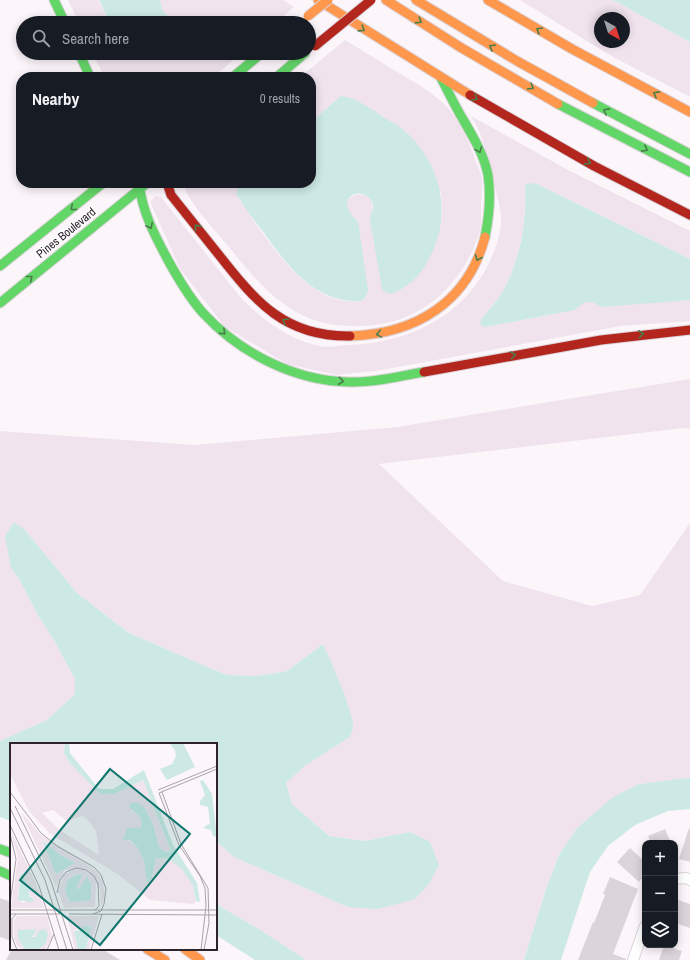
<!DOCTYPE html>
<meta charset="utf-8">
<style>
:root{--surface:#171b24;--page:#20242c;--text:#f1f3f6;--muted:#9ea1a6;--line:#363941}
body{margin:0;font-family:"Archivo Narrow",sans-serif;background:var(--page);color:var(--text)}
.controls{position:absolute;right:12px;bottom:12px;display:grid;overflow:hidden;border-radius:8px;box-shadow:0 2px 10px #0003}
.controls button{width:36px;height:36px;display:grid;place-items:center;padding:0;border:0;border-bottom:1px solid var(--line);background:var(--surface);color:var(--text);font:20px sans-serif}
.compass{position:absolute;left:594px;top:12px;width:36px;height:36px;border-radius:50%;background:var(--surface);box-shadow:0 2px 10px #0003;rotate:141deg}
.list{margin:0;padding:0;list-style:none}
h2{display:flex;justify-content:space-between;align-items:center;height:52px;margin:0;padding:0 16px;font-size:17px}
h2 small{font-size:13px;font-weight:400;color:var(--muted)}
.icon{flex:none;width:22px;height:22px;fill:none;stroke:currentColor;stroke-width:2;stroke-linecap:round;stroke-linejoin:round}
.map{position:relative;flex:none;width:690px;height:960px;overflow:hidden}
.search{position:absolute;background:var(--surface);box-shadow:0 2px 10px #0003;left:16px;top:16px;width:300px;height:44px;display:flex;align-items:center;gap:10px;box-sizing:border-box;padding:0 14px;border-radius:22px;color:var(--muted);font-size:15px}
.panel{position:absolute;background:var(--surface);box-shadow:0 2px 10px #0003;left:16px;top:72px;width:300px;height:116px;border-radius:16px}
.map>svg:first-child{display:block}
</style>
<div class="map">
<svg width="690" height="960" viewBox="0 0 690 960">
<rect width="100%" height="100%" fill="#fcf6fb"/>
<path fill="#f0e3ee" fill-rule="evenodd" d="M68,0H98L110,23H79Z
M160,0H283L294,7L275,23H170L171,20L162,9Z
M520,0H613L690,42V97L613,57ZM600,18H624V42H600Z
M345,40C365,52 384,64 404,76C419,85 435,94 447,107C462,123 469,142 476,162C478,167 481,173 482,178C483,188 481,198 481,208C481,215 482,224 480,231C462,289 415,329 352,326C336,326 319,323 304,316C272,301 251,274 229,247C219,235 183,197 184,183H242L237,195L241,202C265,236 302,298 348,301C356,301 362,303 367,296L353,218C328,192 385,181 370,219L441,225L442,209L441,193L336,100L311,122V77H300Z
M93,53H124L128,56L136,53H242L213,77H104Z
M471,116L568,170L690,231V259L537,184L525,187C527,223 519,267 499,297C493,305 487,312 481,319L485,327L575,310L581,304L587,301L655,302L690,300V321L621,326L376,371L336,375L287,364L225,327L180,269L151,204V201L155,196L161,197L237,293C258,317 288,340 320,346C329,348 341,345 350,345C407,342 457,320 486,269C493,255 500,239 501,223C502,208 495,190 492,176C487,154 483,135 471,116Z
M690,379V429L683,428L379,464L503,581L592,606L640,595L690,523V778L639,784L595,813L577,828L560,853L547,886L524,960H306L262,931L216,904V841L234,857L348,907L411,832L364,841L329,836L292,804L286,783L306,765L350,737L323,644L287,671L256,676L227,675L212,669L129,633L77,593L25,530L11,568L19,579L39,617L55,642L75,679V694L47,720L0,741V431L195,445L397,427Z"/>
<path fill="#cce9e5" d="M99,0H160L162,9L171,20L170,23H110Z
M613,0H690V42Z
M341,96C354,96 374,111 385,118C394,123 404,129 412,138C440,167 450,210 434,248C427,265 419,278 403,288C395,293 389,297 382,289C379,272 376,254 373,237C372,232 370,225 370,219C371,211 376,206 370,199C357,184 333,202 358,221L368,290C367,299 362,302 353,301C312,299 286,264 264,233C255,221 245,209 237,195V189L242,183H311V122L336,100Z
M530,183L537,184L690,259V300L601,307C590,299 585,300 575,310L485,327L482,326L480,323L481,319C487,312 493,305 499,297C519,267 527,223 525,187L526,184Z
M14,522L25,530L77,593L129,633L212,669L227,675L256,676L287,671L323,644C330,659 354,712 353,727C353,730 351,734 350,737L306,765L286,783L292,804L329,836L364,841L410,832L430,842L439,865L429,884L415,899L378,909L348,907L234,857L216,841V744H11V821L0,817V741L47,720L75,694V679L55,642L39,617L19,579L11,568L5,536Z
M687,778H690V809L668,811L635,825L608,846L590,872L561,960H524L547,886L560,853L577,828L613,797L639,784Z
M216,904L262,931L306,960H255L216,935Z"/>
<path fill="#dcd4db" d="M689,828L690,829V862L679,859Z
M665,829L671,843H651L648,836Z
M630,848L645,862V875L639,882L617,862Z
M610,877L638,889L613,954L626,959V960H578L593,922L594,923L605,895L603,894Z
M0,898L11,902V941L0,937Z
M675,899L690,904V928L675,923Z
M664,945L682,951L679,960H659Z
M12,949H102L120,960H6Z"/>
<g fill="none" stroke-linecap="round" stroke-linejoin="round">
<g stroke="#dbd3d9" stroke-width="12">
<path id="street" d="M675,879L686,878L690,880
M633,960L645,926"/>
</g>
<g stroke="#dbd3d9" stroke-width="11">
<path id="fast" d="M54,0L65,23
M79,53L90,77
M233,77L262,53
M277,77L305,53
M441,78C448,91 454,104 461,116C472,135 484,154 488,175C491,195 489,217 485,237
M593,103L690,154
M558,104L690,172
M139,183C142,212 155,236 169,262C179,280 190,299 204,314C240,353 295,381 349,382C374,383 400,376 424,372
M0,266L103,183
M0,303L147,183
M0,849L11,853
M0,871L11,876"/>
</g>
<g stroke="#dbd3d9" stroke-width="11">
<path id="slow" d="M318,0L470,95
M386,0L460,47L558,104
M416,0L517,61L593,103
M488,0L572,49L690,112
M350,336C416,334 468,302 485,237
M147,949L165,960
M185,949L200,960"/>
</g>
<g stroke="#dbd3d9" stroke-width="11">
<path id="jam" d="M470,95L594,166L690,215
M167,183L171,195C187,215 203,235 219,255C256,302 285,337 350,336
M424,372L601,340L690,330"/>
</g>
<use href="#street" stroke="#fffefe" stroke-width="10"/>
<use href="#fast" stroke="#63d668" stroke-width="9"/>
<use href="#slow" stroke="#ff974d" stroke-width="9"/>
<use href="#jam" stroke="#b3261e" stroke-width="9"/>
<g stroke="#dbd3d9" stroke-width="11" stroke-linecap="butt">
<path id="slow-bridge" d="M308,16L328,0"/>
</g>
<g stroke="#dbd3d9" stroke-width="11" stroke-linecap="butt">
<path id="jam-bridge" d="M315,46L371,0"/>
</g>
<use href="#slow-bridge" stroke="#ff974d" stroke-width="9"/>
<use href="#jam-bridge" stroke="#b3261e" stroke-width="9"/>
</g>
<defs><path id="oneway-chevron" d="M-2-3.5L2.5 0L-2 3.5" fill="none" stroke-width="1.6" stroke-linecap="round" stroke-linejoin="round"/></defs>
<g stroke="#487d4a">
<use href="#oneway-chevron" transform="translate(419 21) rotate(32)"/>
<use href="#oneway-chevron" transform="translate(362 29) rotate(33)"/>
<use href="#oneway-chevron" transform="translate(539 30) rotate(-150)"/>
<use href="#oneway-chevron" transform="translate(492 47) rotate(-149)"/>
<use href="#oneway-chevron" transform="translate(531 87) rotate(30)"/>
<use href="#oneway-chevron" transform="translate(656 94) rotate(-152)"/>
<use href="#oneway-chevron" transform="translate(475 98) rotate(30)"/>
<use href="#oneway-chevron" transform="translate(606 111) rotate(-151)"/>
<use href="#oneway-chevron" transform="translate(645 149) rotate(28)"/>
<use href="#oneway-chevron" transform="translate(479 150) rotate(68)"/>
<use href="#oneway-chevron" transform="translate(588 162) rotate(28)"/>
<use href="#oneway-chevron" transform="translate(73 208) rotate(141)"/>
<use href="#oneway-chevron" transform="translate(150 226) rotate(63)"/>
<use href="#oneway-chevron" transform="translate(197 227) rotate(-129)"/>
<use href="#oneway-chevron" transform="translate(478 258) rotate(112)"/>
<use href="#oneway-chevron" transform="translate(30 278) rotate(-39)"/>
<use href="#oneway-chevron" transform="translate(285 321) rotate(-150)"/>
<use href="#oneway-chevron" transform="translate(223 332) rotate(41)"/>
<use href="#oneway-chevron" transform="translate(379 334) rotate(170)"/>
<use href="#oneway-chevron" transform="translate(641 334) rotate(-6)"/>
<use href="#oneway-chevron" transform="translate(513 355) rotate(-10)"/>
<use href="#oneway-chevron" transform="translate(341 381) rotate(6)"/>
</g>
<g text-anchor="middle" stroke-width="3" stroke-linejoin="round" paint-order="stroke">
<g font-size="12" fill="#2d242c" stroke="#fff">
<text transform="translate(66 233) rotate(-39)" y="4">Pines Boulevard</text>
</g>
</g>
<g transform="translate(10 743)">
<rect width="207" height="207" fill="#fcf6fb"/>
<path d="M0,0H55L54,10L58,18L90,51H105L133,37L161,108L155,109L149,104L143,81L135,65L121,67L130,74L132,82L130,85H117L114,94L128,105L134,117L137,138L142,135L146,115L162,117L172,125L183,143L186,158L183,161L140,157L109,132L39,90L19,68L0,31ZM43,67L57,78L72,73L78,77L86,88L89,112L51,88L32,70ZM11,69L30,91L84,126L92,136L95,152L91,165L90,146L76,126L55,127L46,144ZM32,97L50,112L65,120L46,131ZM0,87L25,138L34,165H1L8,114ZM11,129L20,147L19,153L23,154L13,160L8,155ZM63,127H74L81,133L86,141L85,164L54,165L48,148L54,132ZM72,131L66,145L69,146L79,135L82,147L58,157L57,138L65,132ZM7,173H37L42,194L35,207H28L37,197L36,187L25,194L21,191L27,186L9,187L8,196L16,207L8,204L4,196V177ZM57,173H89L79,207H76L81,183L64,187L68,207H65Z" fill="#f0e3ee" fill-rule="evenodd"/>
<path d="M55,0H59L60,10L89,46H103L134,27L163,102L187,140L190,159L186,158L183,143L172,126L159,116L146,115L142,135L137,140L134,117L128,105L120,97H113L117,85H130L132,82L130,74L119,64L120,61L126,59L135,65L143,81L149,104L155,109L161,108L133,37L105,51H90L58,18L54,10ZM159,0H173L185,24L157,37L150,26L162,21L166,13L165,7ZM193,37L202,51L207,94L203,93L201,87L193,85L200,80L198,64L190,62V58L195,52L190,38ZM32,97L50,112L65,120L46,131ZM11,129L20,147L19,153L24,156L22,159L8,157ZM73,131L66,145L69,146L77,133L81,141V157L60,159L55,148L57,138L65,132ZM73,183L81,184L76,207H68L64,188L71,187ZM27,186L22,194H25L30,187L35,186L38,191L36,200L28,207L15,206L8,196V187Z" fill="#cce9e5"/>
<path fill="none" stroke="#a9a2a8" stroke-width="1" d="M148,47L207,23M0,49L31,90L47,103L84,124L91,132L96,146L94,161L91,168L83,171M152,49L171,101L198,145L199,180L194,207M5,63L41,138L63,207M0,65L35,137L57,207M0,82L29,143L49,207M0,91L6,116L0,161M47,150L50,137L56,129L66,125L76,127L84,133L88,141L89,163L85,167M0,167H207M0,171H50M6,171L2,176V194L7,207M59,171L207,172M37,207L44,191M81,207L92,171M191,207L196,163L195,145L190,133L169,102L149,50L207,26"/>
<path fill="#0f766e" fill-opacity="0.15" stroke="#0f766e" stroke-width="2" d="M100,26L180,91L90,202L10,137Z"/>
<rect width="207" height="207" fill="none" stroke="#2d242c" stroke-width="2"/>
</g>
</svg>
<div class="controls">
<button>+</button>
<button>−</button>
<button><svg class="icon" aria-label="layers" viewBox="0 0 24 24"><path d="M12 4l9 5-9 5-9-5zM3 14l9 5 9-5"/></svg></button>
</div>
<svg class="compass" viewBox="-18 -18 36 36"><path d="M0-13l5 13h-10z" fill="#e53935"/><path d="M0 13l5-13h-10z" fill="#9ea1a6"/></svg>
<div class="search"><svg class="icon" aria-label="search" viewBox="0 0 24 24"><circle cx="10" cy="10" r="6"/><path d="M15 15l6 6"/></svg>Search here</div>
<section class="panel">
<h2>Nearby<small>0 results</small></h2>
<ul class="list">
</ul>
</section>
</div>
